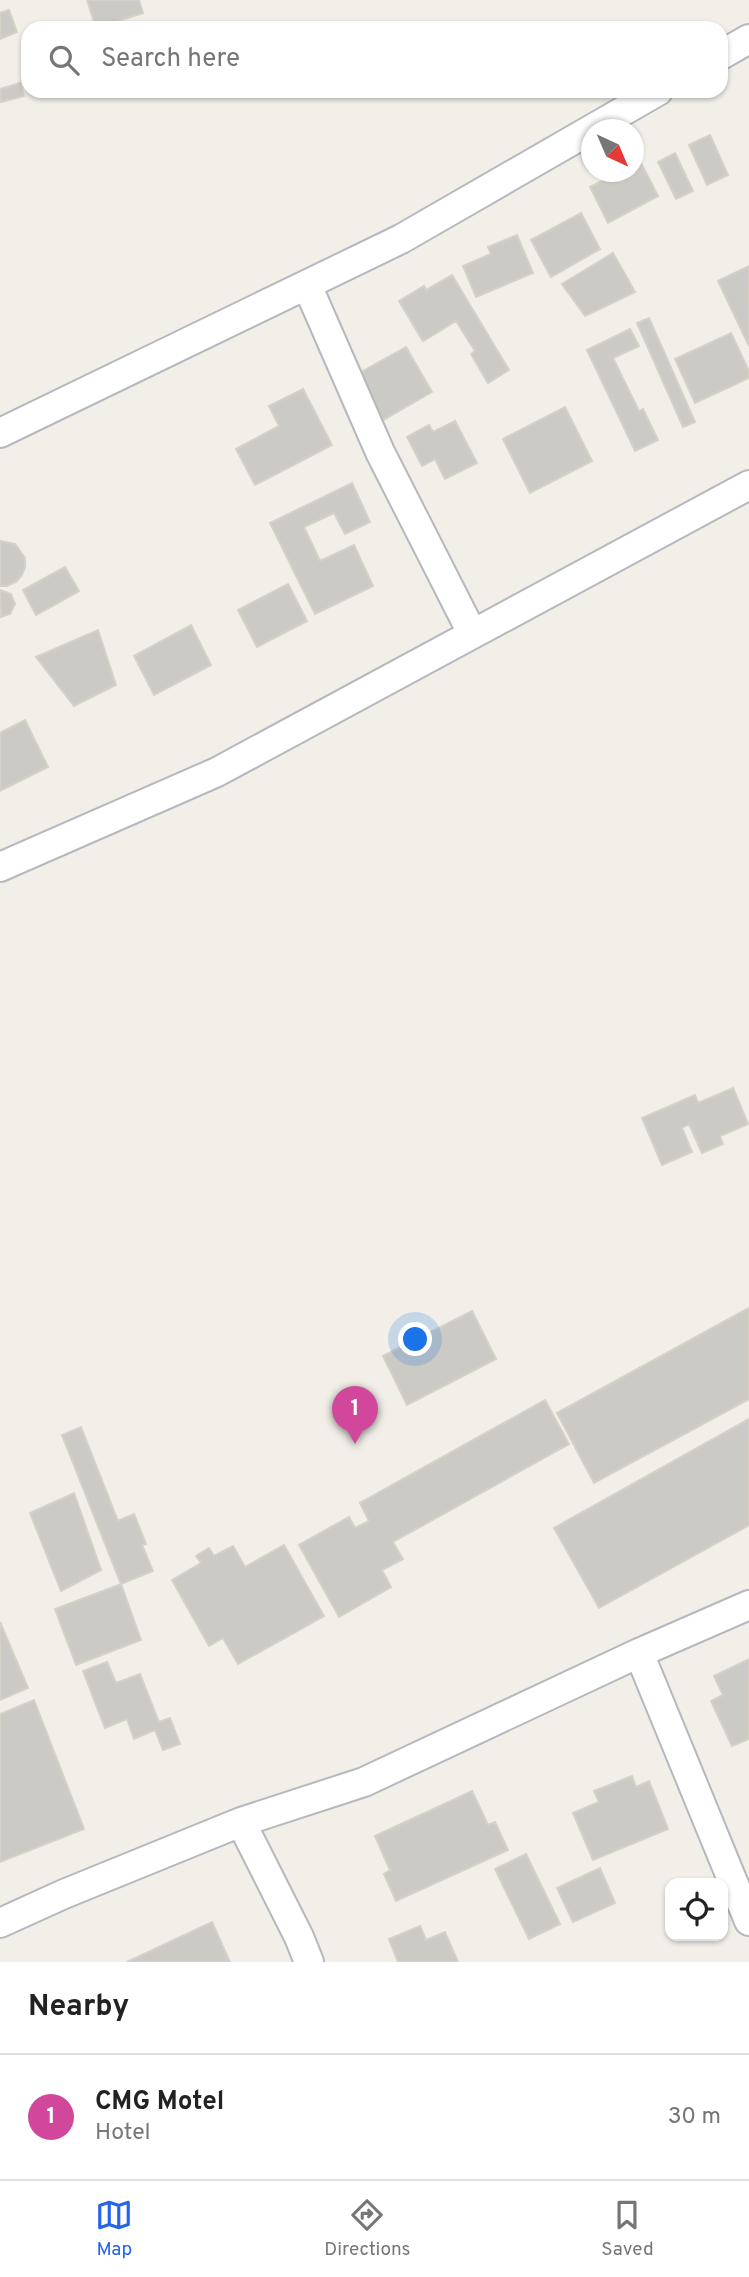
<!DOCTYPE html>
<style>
:root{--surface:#fff;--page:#f6f6f6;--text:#222;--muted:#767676;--line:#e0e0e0;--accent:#2563eb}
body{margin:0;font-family:Overpass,sans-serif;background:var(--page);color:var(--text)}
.controls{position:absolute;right:21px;bottom:21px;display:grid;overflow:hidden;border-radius:14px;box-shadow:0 2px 5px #0004}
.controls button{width:63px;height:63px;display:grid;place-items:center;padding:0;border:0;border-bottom:2px solid var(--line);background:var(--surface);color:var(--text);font:35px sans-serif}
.compass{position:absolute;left:581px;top:119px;width:63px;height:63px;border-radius:50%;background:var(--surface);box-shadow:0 2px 5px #0004;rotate:136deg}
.you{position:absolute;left:416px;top:1340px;width:24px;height:24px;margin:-18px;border:5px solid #fff;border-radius:50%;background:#1a73e8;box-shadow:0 0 0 10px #1a73e833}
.badge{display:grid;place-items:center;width:46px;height:46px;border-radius:50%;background:var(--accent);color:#fff;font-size:23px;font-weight:700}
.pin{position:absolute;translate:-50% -58px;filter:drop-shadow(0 2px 4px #0008)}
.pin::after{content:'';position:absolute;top:37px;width:24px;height:21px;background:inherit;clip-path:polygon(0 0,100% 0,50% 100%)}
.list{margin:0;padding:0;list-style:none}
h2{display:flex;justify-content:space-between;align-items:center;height:91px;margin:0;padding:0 28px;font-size:30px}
h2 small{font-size:23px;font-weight:400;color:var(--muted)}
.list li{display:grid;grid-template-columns:46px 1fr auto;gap:21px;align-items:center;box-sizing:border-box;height:126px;padding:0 28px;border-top:2px solid var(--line)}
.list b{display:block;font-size:26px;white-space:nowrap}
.list p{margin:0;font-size:23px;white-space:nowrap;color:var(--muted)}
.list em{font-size:23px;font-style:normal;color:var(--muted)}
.icon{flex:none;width:38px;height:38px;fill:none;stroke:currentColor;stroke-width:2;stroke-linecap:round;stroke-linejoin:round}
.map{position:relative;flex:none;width:749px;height:1962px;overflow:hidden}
.search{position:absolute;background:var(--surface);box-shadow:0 2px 5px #0004;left:21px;right:21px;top:21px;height:77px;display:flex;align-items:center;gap:18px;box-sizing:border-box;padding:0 24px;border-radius:21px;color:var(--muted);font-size:26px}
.sheet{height:217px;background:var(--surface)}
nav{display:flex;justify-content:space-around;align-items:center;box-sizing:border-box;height:98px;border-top:2px solid var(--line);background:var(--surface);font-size:19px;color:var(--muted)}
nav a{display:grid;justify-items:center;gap:4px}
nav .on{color:var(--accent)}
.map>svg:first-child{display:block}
</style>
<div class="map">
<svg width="749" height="1962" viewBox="0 0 749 1962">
<rect width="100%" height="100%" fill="#f1efe8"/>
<path fill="#cccac5" stroke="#d6d1c6" stroke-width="2" d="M87,0H139L143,13L96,28Z
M9,10L17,32L0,39V13Z
M20,83L24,96L1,102L0,89Z
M710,135L728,175L707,185L689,145Z
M675,153L693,191L676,199L658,162Z
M640,161L658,196L608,223L590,187L619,172H634V164Z
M581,213L600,249L551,277L531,240Z
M517,235L533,273L476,297L463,266L491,254L488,247Z
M613,253L635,292L585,316L562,284Z
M749,266V346L718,281Z
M452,275L509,370L488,383L471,354L475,351L456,321L423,341L399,301L424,286L426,290Z
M649,318L695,422L683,427L637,323Z
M630,329L639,346L613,358L639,411L643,409L658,440L635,451L587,350Z
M731,333L749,371V378L695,403L675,359Z
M406,347L432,392L383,420L358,374Z
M303,389L332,445L255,485L236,449L279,426L269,406Z
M565,407L592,461L530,493L503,439Z
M455,421L477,463L445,479L435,459L422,466L407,437L429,425L433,432Z
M352,483L370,522L345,534L334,513L304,527L320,561L354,545L373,586L315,614L270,523Z
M0,541L15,544L25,558V567L22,575L16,582L7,586H0Z
M65,567L79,591L36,615L23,590Z
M288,584L307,621L257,647L238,610Z
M0,590L11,594L15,604L10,614L1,617Z
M191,625L211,665L154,695L134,656Z
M98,630L116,685L74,706L36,657Z
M25,720L48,767L0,791V733Z
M733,1088L748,1124L720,1136L723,1144L702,1153L689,1124L682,1128L692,1152L662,1165L642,1118L695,1095L698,1103Z
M749,1308V1399L594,1483L557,1413Z
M472,1311L496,1359L407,1405L383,1356Z
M545,1400L569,1444L393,1542L403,1559L382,1570L391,1587L339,1617L299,1545L349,1517L355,1528L369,1521L360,1503Z
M749,1419V1525L599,1608L554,1528Z
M81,1427L118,1521L134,1514L146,1544L142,1545L153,1571L121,1584L62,1435Z
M74,1493L101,1570L61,1591L30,1513Z
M284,1545L324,1616L238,1664L223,1638L209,1646L172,1580L201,1563L196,1556L209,1548L214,1556L233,1546L245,1567Z
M121,1584L141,1640L76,1665L55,1609Z
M0,1622L28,1688L0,1700Z
M749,1659V1739L732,1746L711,1701L723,1695L714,1676Z
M107,1662L116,1683L140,1674L159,1722L170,1718L180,1744L163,1750L155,1730L134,1739L127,1719L105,1728L83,1671Z
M34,1700L84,1829L0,1862V1714Z
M632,1776L636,1787L649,1781L668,1829L593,1860L573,1813L599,1802L594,1791Z
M472,1791L488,1825L495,1822L508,1850L396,1901L384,1874L390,1870L375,1836Z
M526,1854L560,1924L529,1939L495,1869Z
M600,1868L615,1903L573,1922L557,1888Z
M212,1922L230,1962H127Z
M420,1926L426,1940L445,1932L458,1962H398L389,1939Z"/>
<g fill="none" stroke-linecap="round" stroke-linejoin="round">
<g stroke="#b5b8bc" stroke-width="32">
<path id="minor" d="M721,55L749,39
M307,285L380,452L472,633
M0,433L401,239L658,91
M0,867L217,772L749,485
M639,1653L749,1921
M241,1822L299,1937L309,1962
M0,1923L64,1894L241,1822L364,1782L639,1653L749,1605"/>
</g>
<use href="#minor" stroke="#fff" stroke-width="28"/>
</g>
</svg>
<div class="controls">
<button><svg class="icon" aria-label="locate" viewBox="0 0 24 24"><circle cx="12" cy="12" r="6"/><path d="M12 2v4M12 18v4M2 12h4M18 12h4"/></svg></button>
</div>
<svg class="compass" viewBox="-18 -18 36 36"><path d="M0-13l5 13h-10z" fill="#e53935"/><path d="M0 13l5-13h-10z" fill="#767676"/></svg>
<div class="you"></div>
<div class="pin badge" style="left:355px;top:1444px;background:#d1479c">1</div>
<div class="search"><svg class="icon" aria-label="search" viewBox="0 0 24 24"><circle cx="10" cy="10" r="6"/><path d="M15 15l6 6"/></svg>Search here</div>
</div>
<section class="sheet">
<h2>Nearby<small></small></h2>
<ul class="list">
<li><span class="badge" style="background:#d1479c">1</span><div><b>CMG Motel</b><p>Hotel</p></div><em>30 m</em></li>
</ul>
</section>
<nav>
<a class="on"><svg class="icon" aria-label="map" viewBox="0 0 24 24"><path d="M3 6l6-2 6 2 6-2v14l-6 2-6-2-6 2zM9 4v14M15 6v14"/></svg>Map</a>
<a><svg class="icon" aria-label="directions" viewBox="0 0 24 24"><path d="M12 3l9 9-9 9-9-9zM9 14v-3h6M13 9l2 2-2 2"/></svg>Directions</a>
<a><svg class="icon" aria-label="saved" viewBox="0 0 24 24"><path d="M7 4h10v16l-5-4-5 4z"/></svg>Saved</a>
</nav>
